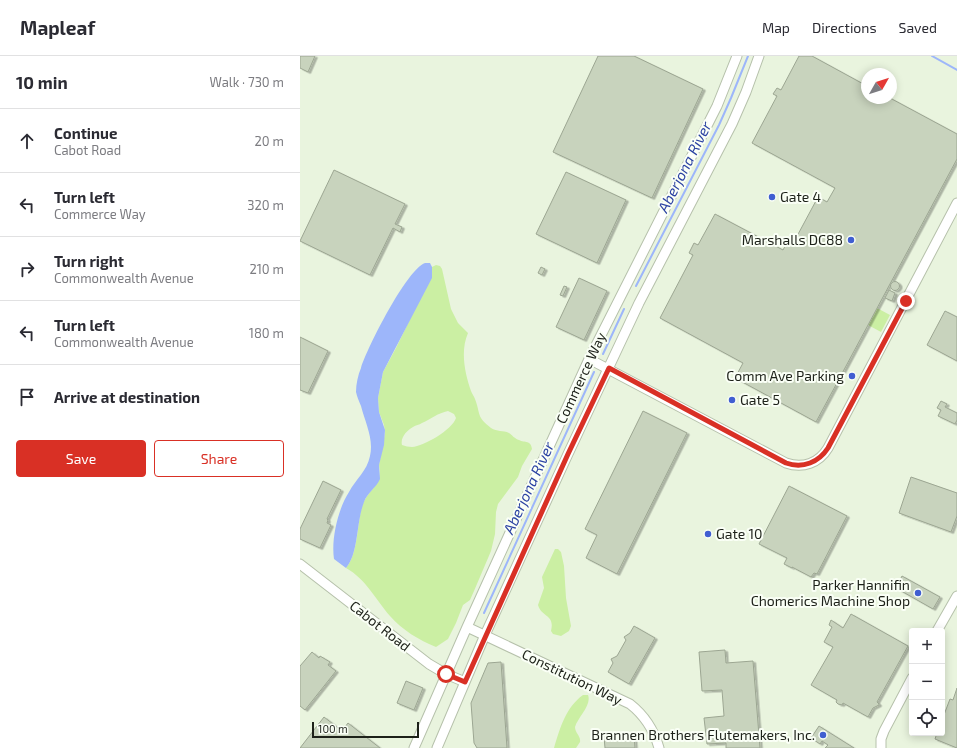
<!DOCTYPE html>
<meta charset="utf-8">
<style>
:root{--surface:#fff;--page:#f2f2f3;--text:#2b2b33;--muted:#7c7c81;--line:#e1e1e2;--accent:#d93025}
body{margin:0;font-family:"Exo 2",sans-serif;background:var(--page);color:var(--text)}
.controls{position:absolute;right:12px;bottom:12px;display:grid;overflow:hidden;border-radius:4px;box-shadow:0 2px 10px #0003}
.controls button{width:36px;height:36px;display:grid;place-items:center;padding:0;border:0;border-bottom:1px solid var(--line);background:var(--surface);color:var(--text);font:20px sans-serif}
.compass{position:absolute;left:561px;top:12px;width:36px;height:36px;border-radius:50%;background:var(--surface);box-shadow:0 2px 10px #0003;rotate:51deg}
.scale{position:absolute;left:12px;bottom:10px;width:107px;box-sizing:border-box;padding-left:4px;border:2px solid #1d2119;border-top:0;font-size:11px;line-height:14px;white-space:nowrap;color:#1d2119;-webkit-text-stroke:3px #fafff6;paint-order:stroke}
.stop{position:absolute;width:12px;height:12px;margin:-9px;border:3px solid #d93025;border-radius:50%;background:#fff}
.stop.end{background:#d93025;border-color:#fff;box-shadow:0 1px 4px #0008}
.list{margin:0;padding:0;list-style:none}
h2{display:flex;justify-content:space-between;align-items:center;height:52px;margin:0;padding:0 16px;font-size:17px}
h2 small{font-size:13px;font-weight:400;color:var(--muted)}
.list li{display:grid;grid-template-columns:26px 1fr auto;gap:12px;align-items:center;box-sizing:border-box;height:64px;padding:0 16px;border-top:1px solid var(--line)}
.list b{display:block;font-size:15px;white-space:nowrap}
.list p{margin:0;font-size:13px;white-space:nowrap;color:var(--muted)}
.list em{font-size:13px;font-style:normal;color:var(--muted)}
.actions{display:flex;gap:8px;padding:12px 16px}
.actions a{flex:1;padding:9px 0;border:1px solid var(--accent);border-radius:4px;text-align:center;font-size:14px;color:var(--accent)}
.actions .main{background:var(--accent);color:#fff}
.icon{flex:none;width:22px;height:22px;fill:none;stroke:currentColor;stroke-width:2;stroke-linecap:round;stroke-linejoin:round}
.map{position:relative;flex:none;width:657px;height:692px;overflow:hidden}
header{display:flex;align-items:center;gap:24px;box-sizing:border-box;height:56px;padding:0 20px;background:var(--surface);border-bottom:1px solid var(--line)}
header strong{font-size:19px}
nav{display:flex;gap:22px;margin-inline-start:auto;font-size:14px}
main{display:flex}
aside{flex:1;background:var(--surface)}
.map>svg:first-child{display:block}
</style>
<header>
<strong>Mapleaf</strong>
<nav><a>Map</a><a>Directions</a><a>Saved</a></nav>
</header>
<main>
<aside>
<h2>10 min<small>Walk · 730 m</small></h2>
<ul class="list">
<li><svg class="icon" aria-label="ahead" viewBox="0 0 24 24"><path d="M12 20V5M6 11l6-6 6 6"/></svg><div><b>Continue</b><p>Cabot Road</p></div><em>20 m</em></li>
<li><svg class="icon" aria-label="left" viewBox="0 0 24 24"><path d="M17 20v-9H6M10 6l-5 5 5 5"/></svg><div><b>Turn left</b><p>Commerce Way</p></div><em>320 m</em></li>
<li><svg class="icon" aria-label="right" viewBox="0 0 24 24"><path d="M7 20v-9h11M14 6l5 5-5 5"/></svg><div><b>Turn right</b><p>Commonwealth Avenue</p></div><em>210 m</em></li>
<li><svg class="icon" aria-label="left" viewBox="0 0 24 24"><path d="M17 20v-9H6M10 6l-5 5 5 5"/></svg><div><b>Turn left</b><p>Commonwealth Avenue</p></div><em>180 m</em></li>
<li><svg class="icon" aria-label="arrive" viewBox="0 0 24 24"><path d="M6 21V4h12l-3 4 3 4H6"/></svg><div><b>Arrive at destination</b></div></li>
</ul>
<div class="actions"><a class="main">Save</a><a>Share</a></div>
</aside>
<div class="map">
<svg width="657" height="692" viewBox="0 0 657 692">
<defs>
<filter id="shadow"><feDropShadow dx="2.5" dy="1.5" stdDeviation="0" flood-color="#0004"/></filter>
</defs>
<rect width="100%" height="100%" fill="#e9f4de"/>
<path fill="#cbefa3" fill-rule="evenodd" d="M136,209L140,210L142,213L151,253L158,267L168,277C160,295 165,318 171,335C172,338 174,340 175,343C181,359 176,360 191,372C197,376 203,374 209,377C212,379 215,383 219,384C225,387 231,384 232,393L222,410L218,421L198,448L196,456L195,478L191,495L174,535L170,544L163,549L156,567L148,583L136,591C119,584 102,574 90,560C76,544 66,523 46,512C58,498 57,469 62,450C68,433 83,430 79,409L85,377L84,369L79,356L78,342L83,316L96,292L132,218V211ZM148,355L154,358L156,362C152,374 124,390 112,391C109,391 105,390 102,389C100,382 107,374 113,371C116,369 119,369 122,367C131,363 138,357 148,355Z
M577,252L590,259L581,276L568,269Z
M255,493H258L261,496L264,510L266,542L271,570L269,575L261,580L253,578L251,575C255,558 242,562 238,549L244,532L242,521Z
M283,639H288C292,649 278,661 275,671C275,677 281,680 280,686L276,692H254C260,672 266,651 283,639Z"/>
<path fill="#9db6fa" d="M125,207H130L132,211V222L83,316L78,342L79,356L85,374L84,389L79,409L80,423C76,432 67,437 64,446C56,466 59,497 46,512L34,503C31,483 38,453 49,436C56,423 67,415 70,400C74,383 65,366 61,350C59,345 57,341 56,336C56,328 58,319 61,312C67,292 107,213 125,207Z"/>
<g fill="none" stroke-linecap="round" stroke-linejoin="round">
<path stroke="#9db6fa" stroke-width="2" d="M632,0L657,14
M336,230L419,69L431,42L448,0
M303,298L324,253
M184,557L294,316"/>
</g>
<path fill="#c8d3bd" stroke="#9ca692" filter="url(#shadow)" d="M0,0H15L8,16L0,12Z
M298,0H334L403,33L352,142L253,96Z
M499,0H512L567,30V42H590L657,78V103L516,366L435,322L443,307L360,262L393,199L389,197L394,187L398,189L415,158L483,194L491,179L496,182L518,141L527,146L535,132L452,87L477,40L473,38L477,32L481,34Z
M34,114L105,148L95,168L102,171L100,176L93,172L70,219L0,185Z
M266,116L326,144L297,207L236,178Z
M241,211L245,213L242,219L238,217Z
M279,222L307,235L284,284L256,271Z
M590.5 230a4.5 4.5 0 1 1 9 0a4.5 4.5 0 1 1-9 0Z
M264,230L267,231L263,240L260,239Z
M589,234L595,237L592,245L585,242Z
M645,255L657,261V305L627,289Z
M0,281L28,295L8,337L0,334Z
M641,345L647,348L645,351L657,357V364L655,368L638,360L641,354L637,352Z
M343,355L387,377L317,518L286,502L297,479L285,473Z
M611,421L657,437V460L651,476L599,457Z
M23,425L41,434L27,463L28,464L27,467L31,469L20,492L0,483V473Z
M489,430L547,460L517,518L514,517L511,521L492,511V512L484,508L487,502L459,488Z
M602,520L640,541L633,553L596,532Z
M551,558L608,590L577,646L579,648V649L573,652L568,661L543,647L542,649L538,648L536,646L537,644L511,629L533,591L524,586L532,571L529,569L531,564L543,572Z
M334,570L355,582L329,628L308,616L313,607L311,603L317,600L326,584L324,581L330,577Z
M425,594L426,607L453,605L460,692H426V687L407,688L404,662L424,660L422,634L402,635L399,596Z
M12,596L19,602L20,600L30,606L28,609L36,615L5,654L0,650V610Z
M201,606L207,692H177L174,687L171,647L188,607Z
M106,625L123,632L114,654L97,647Z
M657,632V692L635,683L637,677H642V664L650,643L653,644Z
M24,661L42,675L48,667L80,692H0Z
M519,670L554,692H525L528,689L522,685L520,688L511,682Z
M334,679L335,692H305L304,681Z"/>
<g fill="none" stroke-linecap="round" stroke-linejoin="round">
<g stroke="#b6c1ab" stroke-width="11">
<path id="minor" d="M289,303L486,407C503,413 519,407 528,392L657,147
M0,508L129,608L146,618L165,626
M167,571L330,648C344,659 354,674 359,692
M637,575L657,540
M114,692L167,571L289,303L417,50L437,0
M137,692L185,579L268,398L339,247L432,68L446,36L459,0
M581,692V683L584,675L612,622"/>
</g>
<use href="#minor" stroke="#fff" stroke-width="9"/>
</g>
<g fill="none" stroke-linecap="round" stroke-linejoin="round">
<path stroke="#d93025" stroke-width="5" d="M146,618L165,626L268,398L309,312L486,407C503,413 519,406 528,392L606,245"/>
</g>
<g fill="#405ed1" stroke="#fafff6" stroke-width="1.5">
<circle cx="472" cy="141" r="4"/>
<circle cx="551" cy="184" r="4"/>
<circle cx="552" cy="320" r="4"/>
<circle cx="432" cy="344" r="4"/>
<circle cx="408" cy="478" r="4"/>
<circle cx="618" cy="537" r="4"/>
<circle cx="523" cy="679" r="4"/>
</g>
<g text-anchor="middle" stroke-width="4" stroke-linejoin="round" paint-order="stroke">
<g font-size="14" fill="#1d2119" stroke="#fafff6" text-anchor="end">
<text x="480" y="146" text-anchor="start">Gate 4</text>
<text x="543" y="189">Marshalls DC88</text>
<text x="544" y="325">Comm Ave Parking</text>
<text x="440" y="349" text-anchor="start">Gate 5</text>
<text x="416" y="483" text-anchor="start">Gate 10</text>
<text x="610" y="534">Parker Hannifin<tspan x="610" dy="16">Chomerics Machine Shop</tspan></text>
<text x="515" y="684">Brannen Brothers Flutemakers, Inc.</text>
</g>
<g font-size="14" fill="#1d2119" stroke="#fafff6">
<text transform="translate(281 322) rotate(-65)" y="5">Commerce Way</text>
<text transform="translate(80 570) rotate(38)" y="5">Cabot Road</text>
<text transform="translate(272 621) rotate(26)" y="5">Constitution Way</text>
</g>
<g font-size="15" font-style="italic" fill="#2c43a3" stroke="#fafff6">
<text transform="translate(385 111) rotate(-63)" y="5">Aberjona River</text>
<text transform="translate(229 432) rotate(-65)" y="5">Aberjona River</text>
</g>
</g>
</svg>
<div class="controls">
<button>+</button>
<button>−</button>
<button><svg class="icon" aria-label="locate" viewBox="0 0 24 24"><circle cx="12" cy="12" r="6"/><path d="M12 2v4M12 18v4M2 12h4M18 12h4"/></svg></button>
</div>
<svg class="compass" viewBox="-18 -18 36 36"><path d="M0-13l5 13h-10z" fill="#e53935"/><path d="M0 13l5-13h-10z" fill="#7c7c81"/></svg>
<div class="scale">100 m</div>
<div class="stop" style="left:146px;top:618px"></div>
<div class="stop end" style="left:606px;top:245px"></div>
</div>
</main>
